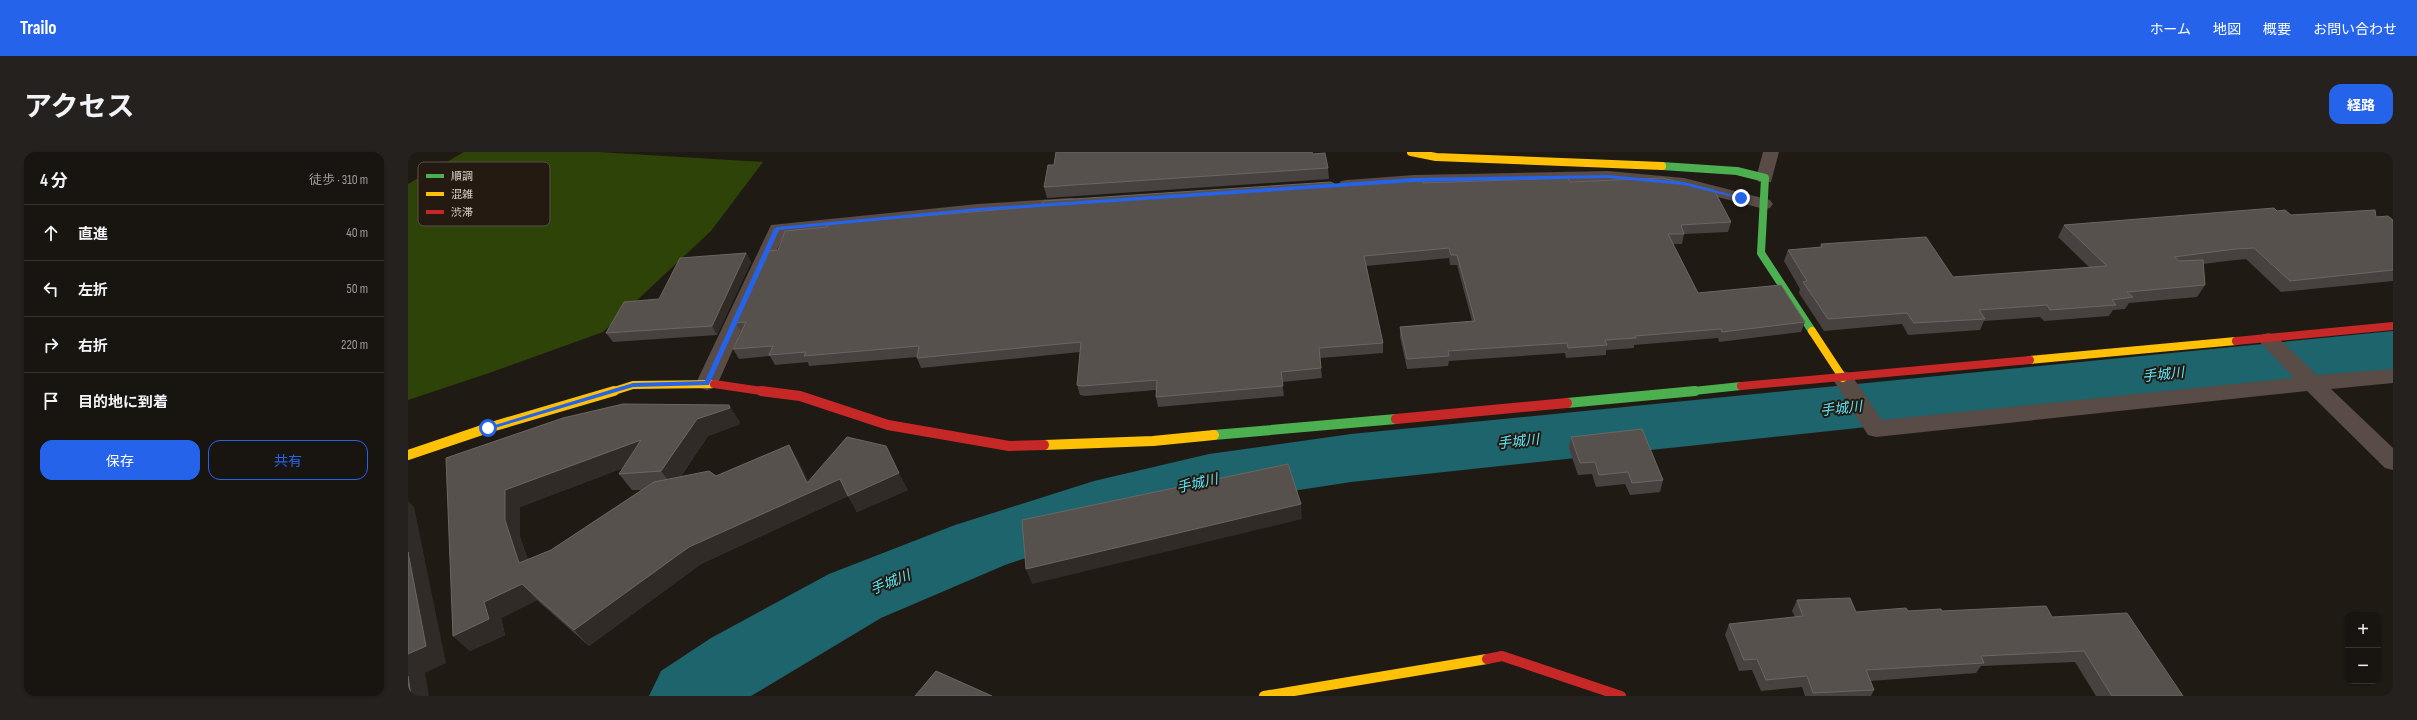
<!DOCTYPE html>
<html lang="ja">
<meta charset="utf-8">
<style>
:root{--surface:#181410;--page:#25211e;--text:#f1f3f6;--muted:#9f9e9f;--line:#363330;--accent:#2563eb}
body{margin:0;font-family:"Sofia Sans Condensed","Noto Sans JP",sans-serif;background:var(--page);color:var(--text)}
.controls{position:absolute;right:12px;bottom:12px;display:grid;overflow:hidden;border-radius:8px;box-shadow:0 1px 3px #0004}
.controls button{width:36px;height:36px;display:grid;place-items:center;padding:0;border:0;border-bottom:1px solid var(--line);background:var(--surface);color:var(--text);font:20px sans-serif}
.stop{position:absolute;width:12px;height:12px;margin:-9px;border:3px solid #2563eb;border-radius:50%;background:#fff}
.stop.end{background:#2563eb;border-color:#fff;box-shadow:0 1px 4px #0008}
.list{margin:0;padding:0;list-style:none}
h2{display:flex;justify-content:space-between;align-items:center;height:52px;margin:0;padding:0 16px;font-size:17px}
h2 small{font-size:13px;font-weight:400;color:var(--muted)}
.list li{display:grid;grid-template-columns:26px 1fr auto;gap:12px;align-items:center;box-sizing:border-box;height:56px;padding:0 16px;border-top:1px solid var(--line)}
.list b{display:block;font-size:15px;white-space:nowrap}
.list em{font-size:13px;font-style:normal;color:var(--muted)}
.actions{display:flex;gap:8px;padding:12px 16px}
.actions a{flex:1;padding:9px 0;border:1px solid var(--accent);border-radius:12px;text-align:center;font-size:14px;color:var(--accent)}
.actions .main{background:var(--accent);color:#fff}
.icon{flex:none;width:22px;height:22px;fill:none;stroke:currentColor;stroke-width:2;stroke-linecap:round;stroke-linejoin:round}
.map{position:relative;flex:none;width:1985px;height:544px;overflow:hidden;border-radius:12px}
header{display:flex;align-items:center;gap:24px;box-sizing:border-box;height:56px;padding:0 20px;background:var(--accent);color:#fff}
header strong{font-size:19px}
nav{display:flex;gap:22px;margin-inline-start:auto;font-size:14px}
.intro{display:flex;align-items:center;justify-content:space-between;box-sizing:border-box;height:96px;padding:0 24px}
h1{margin:0;font-size:28px}
.button{padding:10px 18px;border-radius:12px;background:var(--accent);color:#fff;font-size:14px;font-weight:700}
main{display:flex;gap:24px;padding:0 24px}
aside{flex:1;background:var(--surface);border-radius:12px;box-shadow:0 1px 3px #0004}
.map>svg:first-child{display:block}
</style>
<header>
<strong>Trailo</strong>
<nav><a>ホーム</a><a>地図</a><a>概要</a><a>お問い合わせ</a></nav>
</header>
<div class="intro"><h1>アクセス</h1><a class="button">経路</a></div>
<main>
<aside>
<h2>4 分<small>徒歩 · 310 m</small></h2>
<ul class="list">
<li><svg class="icon" aria-label="ahead" viewBox="0 0 24 24"><path d="M12 20V5M6 11l6-6 6 6"/></svg><div><b>直進</b></div><em>40 m</em></li>
<li><svg class="icon" aria-label="left" viewBox="0 0 24 24"><path d="M17 20v-9H6M10 6l-5 5 5 5"/></svg><div><b>左折</b></div><em>50 m</em></li>
<li><svg class="icon" aria-label="right" viewBox="0 0 24 24"><path d="M7 20v-9h11M14 6l5 5-5 5"/></svg><div><b>右折</b></div><em>220 m</em></li>
<li><svg class="icon" aria-label="arrive" viewBox="0 0 24 24"><path d="M6 21V4h12l-3 4 3 4H6"/></svg><div><b>目的地に到着</b></div></li>
</ul>
<div class="actions"><a class="main">保存</a><a>共有</a></div>
</aside>
<div class="map">
<svg width="1985" height="544" viewBox="0 0 1985 544">
<rect width="100%" height="100%" fill="#201a15"/>
<path fill="#2e4308" d="M56,0H190L355,10L303,79L195,180L84,220L0,248V32Z"/>
<g fill="none" stroke-linecap="round" stroke-linejoin="round">
<path fill="#1d646d" fill-rule="evenodd" d="M1985,179V219L943,330L801,352L692,381L597,413L473,466L343,544H241L253,519L303,486L421,422L547,373L686,329L801,302L943,282Z"/>
<path fill="#594b46" fill-rule="evenodd" d="M1355,0H1371L1363,30H1351L1348,26Z
M1200,19L1276,26L1362,48L1365,52L1362,56L1356,57L1275,36L1200,29L1006,33L939,38L933,37L930,33L933,29L939,28L1006,23Z
M663,46L669,47L672,51L669,55L376,82L310,231L306,236L299,238L292,236L288,231L363,73L570,52Z
M1860,181L1867,183L1909,223L1985,217V231L1923,237L1985,296V318L1977,316L1899,239L1468,285L1460,283L1424,226L1428,221L1435,219L1442,221L1474,268L1886,226L1850,188L1853,183Z"/>
<path stroke="#4caf50" stroke-width="8" d="M1254,14L1329,19L1357,26L1353,101L1404,179
M1276,240L1333,234"/>
<path stroke="#4caf50" stroke-width="10" d="M1159,251L1287,239
M806,283L988,267"/>
<path stroke="#ffc107" stroke-width="8" d="M1003,0L1028,5L1254,14
M1404,179L1435,226
M1622,208L1828,189
M203,240L225,233L306,232"/>
<path stroke="#ffc107" stroke-width="10" d="M636,293L745,289L806,283
M0,303L80,276L206,239
M856,544L1079,507"/>
<path stroke="#c62828" stroke-width="8" d="M1828,189L1985,174
M306,232L360,240
M1333,234L1622,208"/>
<path stroke="#c62828" stroke-width="10" d="M353,239L392,244L480,273L601,294L636,293
M988,267L1159,251
M1079,507L1094,504L1213,544"/>
</g>
<path fill="#47423f" fill-rule="evenodd" d="M905,2L920,16L921,27L639,46L636,35L646,13Z
M1162,30L1323,70L1320,80L1276,82L1274,92H1265L1290,141L1397,170L1393,180L1311,190L1310,186L1226,193V196L1198,198V203L1158,206L1157,201L1041,209L1040,214L999,217L992,185V175L1064,169L1049,113H1042L1041,106L958,114L975,191V201L912,206L914,226L874,230L876,244L750,255L748,245V238L677,244L672,243L669,233L672,200L513,216L509,206V205L401,214L400,210L367,213L362,204L331,207L325,197L333,179L328,171L370,98L928,33L1015,31Z
M1869,59L1883,63L1968,65L1985,68V129L1873,140L1838,107L1819,109L1795,112L1797,133L1789,145L1721,151L1717,157L1705,158L1701,164L1636,169L1632,165L1576,169L1572,178L1500,183L1494,172L1416,179L1391,141L1392,137L1376,109L1380,98L1412,95L1413,92L1545,125L1682,116L1650,85L1656,73Z
M338,101L343,110L309,183L205,190L198,181L251,147Z
M155,266L332,270V272L300,284L273,324H308L381,293L390,309L400,329L500,338L449,360L440,344L293,412L181,494L129,448L93,466L97,483L62,499L45,484ZM215,316L211,322L224,338H234L143,398L120,408L112,385V355Z
M1163,285L1255,328L1252,340L1222,343L1217,332L1188,335L1184,322L1170,323L1161,297Z
M1389,448L1448,460L1534,459L1644,465L1775,544H1688L1667,510L1573,514L1568,521L1463,529L1466,538L1463,544H1397L1394,535L1353,539L1344,518L1331,519L1317,483L1321,472L1387,465L1384,459Z"/>
<path fill="#312b28" d="M338,101L343,110L309,183L304,174Z
M321,253L332,270V272L300,284L265,335L253,319L289,267Z
M233,288L245,305L112,355V385L127,428L111,411L97,368V338Z
M381,293L390,309L405,339L432,327L491,321L500,338L449,360L440,344L293,412L181,494L166,478L281,395L399,331Z
M0,349L6,355L38,511L17,521L21,544H3L0,524Z
M893,352L894,367L624,432L618,417Z
M114,432L129,448L93,466L97,483L62,499L45,484L76,450Z"/>
<path fill="#57514e" stroke="#6b6662" d="M648,0H904L905,2L917,1L920,16L636,35L640,13H646Z
M1160,26L1162,30L1254,26L1306,38L1323,70L1273,73L1276,82H1260L1290,141L1373,133L1397,170L1314,180L1313,177L1227,184L1228,186L1197,188L1199,193L1160,196L1159,191L1040,199L1041,204L999,207L992,175L1067,169L1049,103H1043L1041,96L956,104L975,191L911,196L913,216L873,220L875,234L748,245L749,228L674,234L669,233L673,190L509,206L511,194L396,204L398,200L361,203L365,194L325,197L338,170L328,171L361,99L370,98L377,79L419,75L420,72L634,54L635,49L923,30L928,33L1014,28L1015,31Z
M1866,56L1869,59L1877,58L1883,63L1967,58L1968,65L1980,64L1985,68V118L1882,129L1846,96L1827,97L1766,105L1771,109L1795,108L1797,133L1719,140L1725,145L1704,148L1708,153L1642,158L1639,153L1571,158L1577,167L1506,171L1499,161L1420,167L1395,130L1399,129L1380,98L1414,95L1413,92L1518,85L1545,125L1699,114L1656,73Z
M338,101L304,174L198,181L216,150L251,147L272,106Z
M215,252L321,253L322,256L289,267L253,319L211,322L233,288L97,338V368L111,411L143,398L246,330L301,319L308,324L381,293L399,331L439,285L478,294L491,321L440,344L432,327L281,395L166,478L114,432L76,450L81,467L45,484L38,306L155,266Z
M1234,277L1255,328L1224,331L1220,320L1191,323L1187,310L1172,311L1163,285Z
M880,312L893,352L618,417L614,368Z
M0,400L18,494L0,502Z
M1442,446L1448,460L1498,456L1500,459L1533,457L1534,459L1638,454L1644,465L1719,461L1775,544H1704L1676,499L1573,504L1576,511L1458,518L1466,538L1405,541L1399,524L1358,528L1349,507L1336,508L1321,472L1395,464L1389,448Z
M528,519L584,544H507Z
M0,524L3,544H0Z"/>
<path fill="#2563eb" d="M1200,23L1276,30L1336,46L1333,47L1276,33L1200,26L1006,30L570,59L371,78L301,233L225,235L80,278L77,276L225,231L297,229L366,77L369,75L570,56L1006,26Z"/>
<g text-anchor="middle" stroke-width="4" stroke-linejoin="round" paint-order="stroke">
<g font-size="14" font-style="italic" fill="#5ae8fd" stroke="#241a11">
<text transform="translate(1755 222) rotate(-6)" y="5">手城川</text>
<text transform="translate(1433 256) rotate(-6)" y="5">手城川</text>
<text transform="translate(1110 289) rotate(-6)" y="5">手城川</text>
<text transform="translate(789 331) rotate(-13)" y="5">手城川</text>
<text transform="translate(482 430) rotate(-22)" y="5">手城川</text>
</g>
</g>
<rect x="10" y="10" width="132" height="64" rx="6" fill="#241a11" stroke="#5a5149" stroke-width="1"/>
<rect x="18" y="22" width="18" height="4" fill="#4caf50"/>
<rect x="18" y="40" width="18" height="4" fill="#ffc107"/>
<rect x="18" y="58" width="18" height="4" fill="#c62828"/>
<g font-size="11" fill="#d9d2cc">
<text x="43" y="28">順調</text>
<text x="43" y="46">混雑</text>
<text x="43" y="64">渋滞</text>
</g>
</svg>
<div class="controls">
<button>+</button>
<button>−</button>
</div>
<div class="stop" style="left:80px;top:276px"></div>
<div class="stop end" style="left:1333px;top:46px"></div>
</div>
</main>
